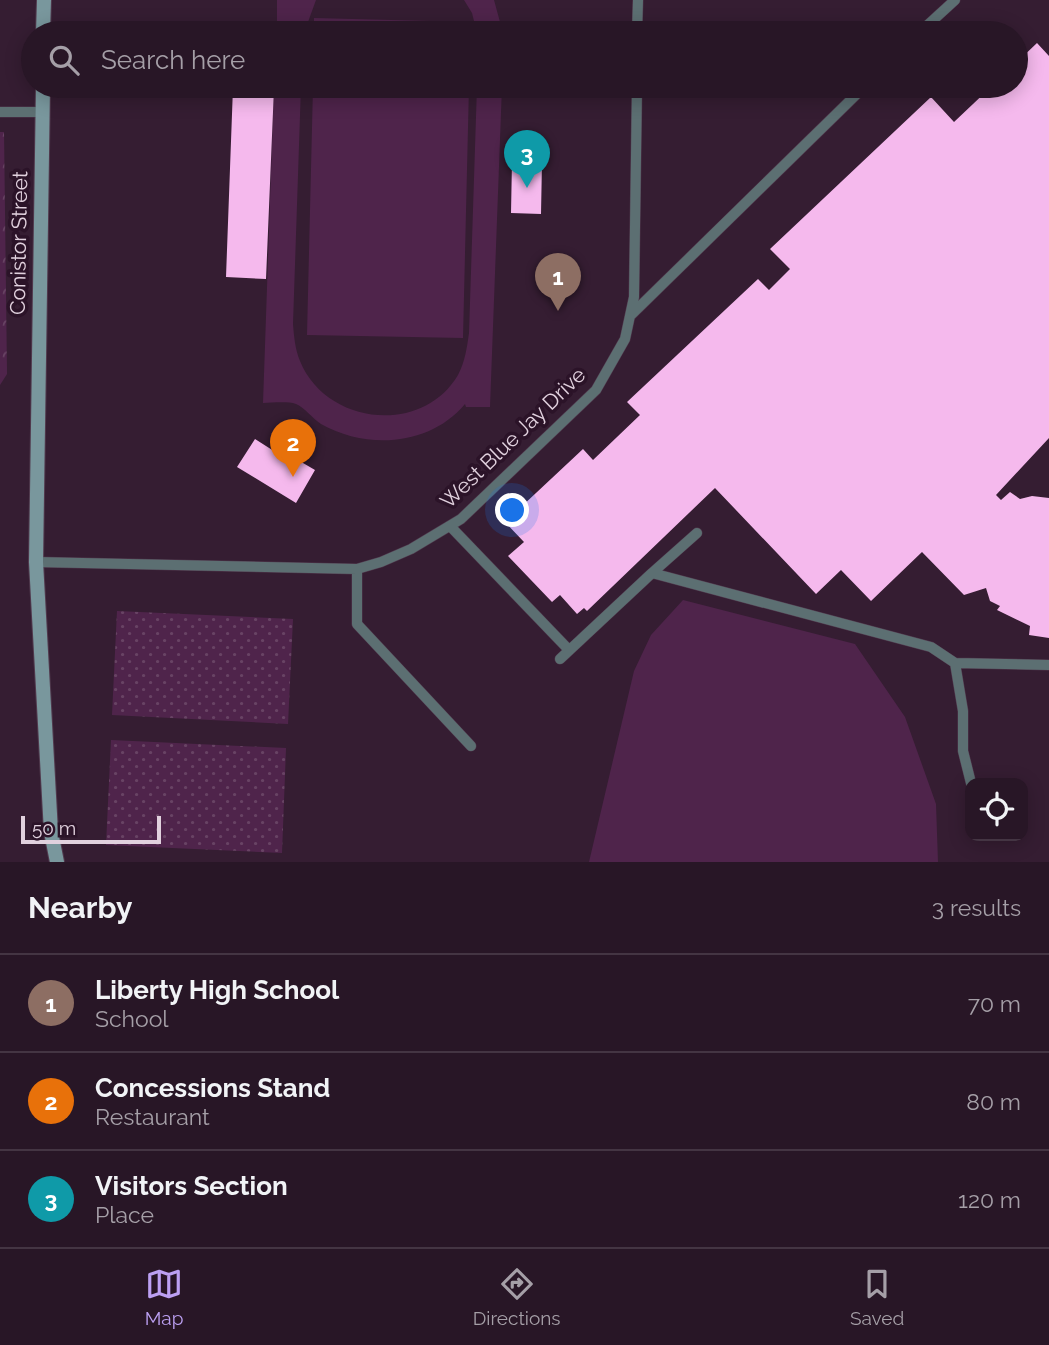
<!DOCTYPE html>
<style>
:root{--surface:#281626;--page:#301f2e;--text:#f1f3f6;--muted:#a59fa7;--line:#443543;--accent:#bca0f2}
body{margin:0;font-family:Raleway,sans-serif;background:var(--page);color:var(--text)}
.controls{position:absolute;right:21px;bottom:21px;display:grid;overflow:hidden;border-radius:14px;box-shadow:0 4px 18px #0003}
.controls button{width:63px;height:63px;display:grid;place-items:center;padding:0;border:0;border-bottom:2px solid var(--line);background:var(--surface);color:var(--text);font:35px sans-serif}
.scale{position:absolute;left:21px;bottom:18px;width:140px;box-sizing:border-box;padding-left:7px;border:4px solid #e1d1de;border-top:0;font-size:19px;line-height:24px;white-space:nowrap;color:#e1d1de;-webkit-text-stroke:5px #2b1328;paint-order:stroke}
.you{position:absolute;left:513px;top:511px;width:24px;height:24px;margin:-18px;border:5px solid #fff;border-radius:50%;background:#1a73e8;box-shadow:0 0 0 10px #1a73e833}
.badge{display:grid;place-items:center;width:46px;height:46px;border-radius:50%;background:var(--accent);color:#fff;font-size:23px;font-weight:700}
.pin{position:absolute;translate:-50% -58px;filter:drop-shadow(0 2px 4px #0008)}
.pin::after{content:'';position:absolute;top:37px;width:24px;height:21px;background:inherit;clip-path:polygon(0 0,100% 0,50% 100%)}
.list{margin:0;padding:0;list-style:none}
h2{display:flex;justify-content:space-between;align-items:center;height:91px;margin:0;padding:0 28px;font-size:30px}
h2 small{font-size:23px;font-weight:400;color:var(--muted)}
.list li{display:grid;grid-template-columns:46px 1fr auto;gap:21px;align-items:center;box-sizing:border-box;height:98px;padding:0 28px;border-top:2px solid var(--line)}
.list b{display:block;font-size:26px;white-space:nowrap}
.list p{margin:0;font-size:23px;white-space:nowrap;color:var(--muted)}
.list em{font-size:23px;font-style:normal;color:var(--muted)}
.icon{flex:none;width:38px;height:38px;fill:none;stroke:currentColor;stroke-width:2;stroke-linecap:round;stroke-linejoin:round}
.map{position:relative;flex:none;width:1049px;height:862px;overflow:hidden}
.search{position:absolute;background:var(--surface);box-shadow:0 4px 18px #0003;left:21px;right:21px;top:21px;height:77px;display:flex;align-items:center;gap:18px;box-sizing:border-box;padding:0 24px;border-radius:38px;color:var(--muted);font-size:26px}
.sheet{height:385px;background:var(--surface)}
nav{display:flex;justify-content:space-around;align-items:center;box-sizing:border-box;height:98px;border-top:2px solid var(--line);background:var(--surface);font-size:19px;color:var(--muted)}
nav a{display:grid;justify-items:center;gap:4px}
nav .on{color:var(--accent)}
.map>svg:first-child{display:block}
</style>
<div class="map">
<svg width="1049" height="862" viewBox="0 0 1049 862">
<defs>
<pattern id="forest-crowns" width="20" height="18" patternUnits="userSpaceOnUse" patternTransform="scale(1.75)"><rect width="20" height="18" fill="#4f244b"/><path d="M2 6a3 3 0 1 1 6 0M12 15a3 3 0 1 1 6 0" fill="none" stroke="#684364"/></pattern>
<pattern id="park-dots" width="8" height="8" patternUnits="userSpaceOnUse" patternTransform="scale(1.75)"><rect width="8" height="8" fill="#4f244b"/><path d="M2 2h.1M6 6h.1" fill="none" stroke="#684364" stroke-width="1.8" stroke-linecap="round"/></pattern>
</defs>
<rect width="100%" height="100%" fill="#351d32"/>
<path fill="#4f244b" d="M277,0H316L304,33H277Z
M464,0H494L503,33H477L472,13Z
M314,18L470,22V33H314Z
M274,86H301L293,324C294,336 295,349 300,361C326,425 422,436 458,375C465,362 467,347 469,333L477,86H502L490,407H466L465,404C430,446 367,450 321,424C313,419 304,407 296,404C287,401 272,403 263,403Z
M313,86H469L463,338L307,335Z
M683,600L855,644L905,717L936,804L938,862H589L634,671L651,635Z"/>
<path fill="url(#forest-crowns)" d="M0,132H4L7,374L0,385Z"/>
<path fill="url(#park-dots)" d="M117,611L293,619L288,724L112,715Z
M111,740L286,748L282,853L106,845Z"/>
<path fill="#f5b9ed" d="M1037,43L1049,56V438L996,495L1001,500L1010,492L1020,499L1032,496L1049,498V638L1029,635L1030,626L997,610L1000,606L990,601L986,588L964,595L922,552L871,601L841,570L816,594L715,488L587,611L584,608L577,614L560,595L552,602L508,556L524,542L505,522L583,449L593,460L640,415L627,402L758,279L769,290L790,269L770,249L931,97L954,122L992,86H1016V63Z
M233,87L274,88L266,279L226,277Z
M512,161L542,162L541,214L511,213Z
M255,439L288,460L291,456L315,470L296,503L237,467Z"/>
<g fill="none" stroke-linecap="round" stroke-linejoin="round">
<g stroke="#513a4e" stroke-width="11">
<path id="service" d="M637,33L638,0
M919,33L955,0
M0,112H42
M630,316L865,86
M450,526L569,650
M36,562L357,569L381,562L411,549L461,519L596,390L625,339L634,297L637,86
M357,569V624L471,746
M652,573L697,533
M560,659L652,573L931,647L955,663L963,711V751L971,783
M955,663L1049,665"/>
</g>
<g stroke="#513a4e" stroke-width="16">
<path id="secondary" d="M43,33L44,0
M43,86L36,562L51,832L57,862"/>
</g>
<use href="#service" stroke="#5c6f72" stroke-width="10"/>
<use href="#secondary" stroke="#79979d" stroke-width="14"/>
</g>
<g text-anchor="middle" stroke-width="7" stroke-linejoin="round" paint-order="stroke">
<g font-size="21" fill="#e1d1de" stroke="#2b1328">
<text transform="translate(19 243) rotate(-89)" y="7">Conistor Street</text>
<text transform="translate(513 438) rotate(-44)" y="7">West Blue Jay Drive</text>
</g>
</g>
</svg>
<div class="controls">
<button><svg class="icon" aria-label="locate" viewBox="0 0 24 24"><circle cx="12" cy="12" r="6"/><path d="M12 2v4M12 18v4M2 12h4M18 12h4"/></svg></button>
</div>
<div class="scale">50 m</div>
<div class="you"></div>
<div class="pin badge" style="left:558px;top:311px;background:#8d6e63">1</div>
<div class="pin badge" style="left:293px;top:477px;background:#e8710a">2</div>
<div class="pin badge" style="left:527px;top:188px;background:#0f9aa8">3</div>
<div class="search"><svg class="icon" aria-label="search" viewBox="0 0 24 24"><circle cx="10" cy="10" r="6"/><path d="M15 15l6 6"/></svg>Search here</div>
</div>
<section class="sheet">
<h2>Nearby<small>3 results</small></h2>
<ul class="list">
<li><span class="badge" style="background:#8d6e63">1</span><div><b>Liberty High School</b><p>School</p></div><em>70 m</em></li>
<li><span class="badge" style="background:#e8710a">2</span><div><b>Concessions Stand</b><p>Restaurant</p></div><em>80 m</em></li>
<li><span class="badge" style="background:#0f9aa8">3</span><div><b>Visitors Section</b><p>Place</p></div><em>120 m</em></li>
</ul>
</section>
<nav>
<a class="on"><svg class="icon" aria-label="map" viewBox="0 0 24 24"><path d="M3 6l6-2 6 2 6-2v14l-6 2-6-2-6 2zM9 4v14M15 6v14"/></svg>Map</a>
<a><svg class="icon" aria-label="directions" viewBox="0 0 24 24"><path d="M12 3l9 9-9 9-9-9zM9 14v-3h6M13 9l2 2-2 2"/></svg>Directions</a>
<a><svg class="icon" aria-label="saved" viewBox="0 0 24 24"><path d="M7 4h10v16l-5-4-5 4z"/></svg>Saved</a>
</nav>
